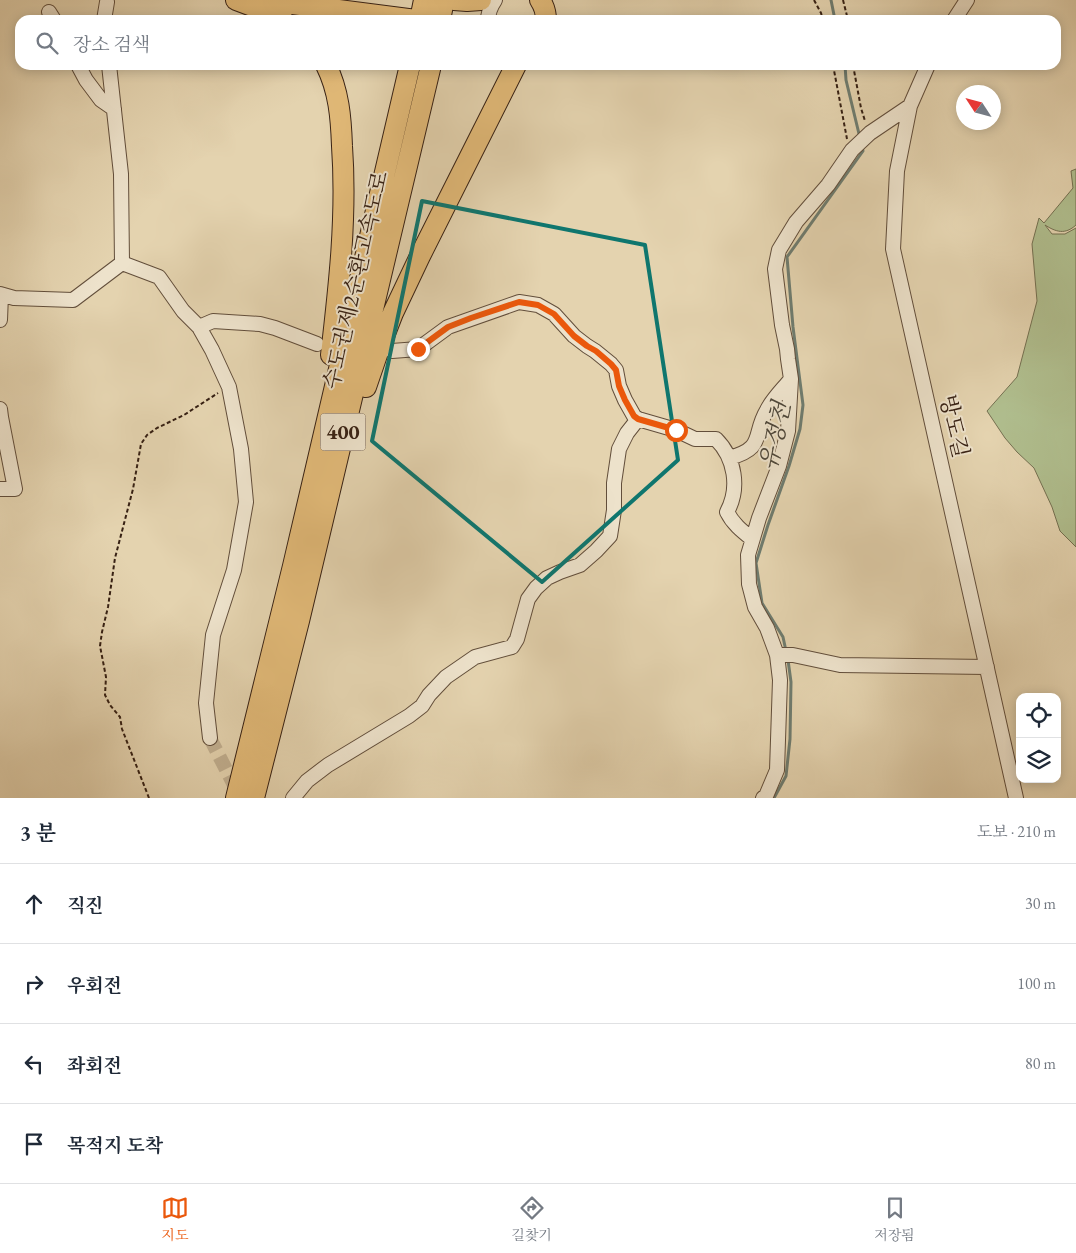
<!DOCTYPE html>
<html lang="ko">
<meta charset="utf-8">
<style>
:root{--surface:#fff;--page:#f2f2f3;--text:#1f2937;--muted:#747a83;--line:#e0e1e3;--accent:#ea580c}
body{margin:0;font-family:"EB Garamond","Noto Serif KR",serif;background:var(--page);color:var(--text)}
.controls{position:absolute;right:15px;bottom:15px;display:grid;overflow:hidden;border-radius:10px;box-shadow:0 2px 12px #0003}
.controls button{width:45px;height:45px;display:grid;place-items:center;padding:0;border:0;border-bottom:1px solid var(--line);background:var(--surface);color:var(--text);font:25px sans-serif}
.compass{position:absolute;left:956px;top:85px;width:45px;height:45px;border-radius:50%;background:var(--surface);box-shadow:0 2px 12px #0003;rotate:306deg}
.stop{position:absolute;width:15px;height:15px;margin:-11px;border:4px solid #ea580c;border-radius:50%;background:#fff}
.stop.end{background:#ea580c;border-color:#fff;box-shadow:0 1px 5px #0008}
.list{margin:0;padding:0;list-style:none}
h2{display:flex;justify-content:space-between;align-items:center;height:65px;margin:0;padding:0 20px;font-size:21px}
h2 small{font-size:16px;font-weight:400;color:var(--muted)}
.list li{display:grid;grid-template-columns:32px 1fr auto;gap:15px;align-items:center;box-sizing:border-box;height:80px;padding:0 20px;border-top:1px solid var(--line)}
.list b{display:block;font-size:19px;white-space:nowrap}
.list em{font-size:16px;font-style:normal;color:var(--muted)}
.icon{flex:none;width:28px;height:28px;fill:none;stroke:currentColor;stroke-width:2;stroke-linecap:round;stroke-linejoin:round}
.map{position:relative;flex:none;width:1076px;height:798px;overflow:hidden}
.search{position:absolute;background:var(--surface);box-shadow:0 2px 12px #0003;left:15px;right:15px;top:15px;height:55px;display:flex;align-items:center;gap:12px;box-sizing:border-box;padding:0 18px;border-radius:15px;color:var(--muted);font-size:19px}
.sheet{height:385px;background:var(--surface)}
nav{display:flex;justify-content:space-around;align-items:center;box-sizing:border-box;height:70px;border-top:1px solid var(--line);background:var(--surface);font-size:14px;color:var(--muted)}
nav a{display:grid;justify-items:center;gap:2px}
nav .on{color:var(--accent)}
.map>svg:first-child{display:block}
</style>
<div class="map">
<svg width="1076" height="798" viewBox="0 0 1076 798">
<rect width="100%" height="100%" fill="#e4d3af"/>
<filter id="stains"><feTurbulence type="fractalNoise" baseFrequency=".004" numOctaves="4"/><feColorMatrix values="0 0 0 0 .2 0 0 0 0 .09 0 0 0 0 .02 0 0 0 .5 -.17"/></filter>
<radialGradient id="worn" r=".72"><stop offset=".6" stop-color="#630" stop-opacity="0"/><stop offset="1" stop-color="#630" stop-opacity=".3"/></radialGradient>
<path fill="#b0be8e" stroke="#747051" d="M1076,169V225C1065,235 1056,232 1045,225L1052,234H1065L1076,228V547L1060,531L1052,507L1034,468L1017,452L1005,438L987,411L1017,377L1037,301L1032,244L1039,218L1044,223L1073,188L1071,171Z"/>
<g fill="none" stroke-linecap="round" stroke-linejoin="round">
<path stroke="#6f7c6f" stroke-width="3" d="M831,0L835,20
M845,65L846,80L860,138
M786,651L783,637L762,603L756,563L768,525L789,466L800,429L803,405L793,327L787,257L863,151L862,146
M774,798L786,776L790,739L791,682L788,660"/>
<path stroke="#c1af90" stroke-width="14" stroke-dasharray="14 7" stroke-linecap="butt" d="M210,738L238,793"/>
<g stroke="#624e3b" stroke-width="16">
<path id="minor" d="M49,12L54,20
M104,20L107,2
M488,20C488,12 491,6 495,0
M954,20L967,0
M78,65L86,80L101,100L114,109
M109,65L121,174L122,263
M928,65L910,106L897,171L893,249L1016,798
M122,263L159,277L183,311L199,327L212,350L229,387L241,449L246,502L234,570L213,635L206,703L210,738
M0,294L14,298L73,300L122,263
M0,320L1,295
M199,327L213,321L260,324L275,328L317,344
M392,351L418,349L448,327L519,302L538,305L554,314L574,336L587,346L595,351L611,364L616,370L619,386L625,400L634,416L638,419L676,430L695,439H716C735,458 740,488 727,512C733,524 742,531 752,539
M0,409L1,417L15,489H0
M729,458C766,448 752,435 767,410C773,398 783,389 791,379
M777,655H793L840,665L987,667
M293,798L307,781L328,765L409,716L422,706L429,695L446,677L475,657L512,647L517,639L528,599L536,588L547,578L560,572L580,565L596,551L610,536L614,510V483L619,449L627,433L638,419
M763,798L766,796L777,770L780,680L777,655L767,628L755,607L749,584L748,555L759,518L779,466L788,431L791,379L788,359L787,349L782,325L775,269L779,250L796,222L828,185L852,150L870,133L910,106"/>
</g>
<g stroke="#372114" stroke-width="22">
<path id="highway" d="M236,0L271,13L283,20
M262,0L416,20
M454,0L467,1L481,0
M540,0C544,6 546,12 546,20
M420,20L424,0
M440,20L444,0
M326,65C339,91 341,118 342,146C347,216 339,286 331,355
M366,387L379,349L393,313L420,256L516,65
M236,798L293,566L410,65
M254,798L299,621L431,65"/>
</g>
<path stroke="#372114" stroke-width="2" stroke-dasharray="4 2.5" stroke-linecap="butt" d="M814,0L821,13L823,20
M843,0L848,20
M833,65L847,139
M853,65L861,108L865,121
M149,798L122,729L120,717L110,705L105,695L106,677L100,646L102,632L108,607L115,558L133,489L141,444L147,435L157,428L184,415L218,393"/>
<use href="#minor" stroke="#ede2cb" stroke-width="14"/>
<use href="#highway" stroke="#e2ba78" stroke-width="20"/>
</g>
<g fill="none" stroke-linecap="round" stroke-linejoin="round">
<path stroke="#ea580c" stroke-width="6" d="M418,349L448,327L471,318L519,302L538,305L554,314L574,336L587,346L596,351L611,364L616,370L619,386L625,400L634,416L638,419L676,430"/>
</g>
<path fill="none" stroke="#0f766e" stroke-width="4" stroke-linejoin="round" d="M422,201L645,245L678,460L542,582L372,441Z"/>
<g text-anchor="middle" stroke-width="4" stroke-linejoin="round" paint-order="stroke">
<rect fill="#ede2cb" stroke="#6e5b4b" stroke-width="1" x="320.5" y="413.5" width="45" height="37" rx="4"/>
<g font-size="21" font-weight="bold" fill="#372114">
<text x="343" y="439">400</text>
</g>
<g font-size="22" fill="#372114" stroke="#ede2cb">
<text transform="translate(355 280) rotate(-77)" y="8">수도권제2순환고속도로</text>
<text transform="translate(955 426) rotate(77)" y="8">방도길</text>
</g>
<g font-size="24" font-style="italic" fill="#4e473a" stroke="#ede2cb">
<text transform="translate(775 436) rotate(-78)" y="8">유정천</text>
</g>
</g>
<rect width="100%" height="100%" filter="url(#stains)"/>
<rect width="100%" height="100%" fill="url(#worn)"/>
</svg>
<div class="controls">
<button><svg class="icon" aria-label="locate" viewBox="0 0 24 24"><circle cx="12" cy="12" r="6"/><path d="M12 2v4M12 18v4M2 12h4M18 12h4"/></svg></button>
<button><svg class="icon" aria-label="layers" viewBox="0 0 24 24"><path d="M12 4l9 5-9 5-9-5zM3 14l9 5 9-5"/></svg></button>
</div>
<svg class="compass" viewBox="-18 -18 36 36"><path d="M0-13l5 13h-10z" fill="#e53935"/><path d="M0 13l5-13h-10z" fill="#747a83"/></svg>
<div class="stop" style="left:676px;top:430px"></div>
<div class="stop end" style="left:418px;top:349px"></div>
<div class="search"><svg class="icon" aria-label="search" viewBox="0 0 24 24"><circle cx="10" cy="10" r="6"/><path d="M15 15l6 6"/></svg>장소 검색</div>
</div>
<section class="sheet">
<h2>3 분<small>도보 · 210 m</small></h2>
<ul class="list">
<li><svg class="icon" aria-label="ahead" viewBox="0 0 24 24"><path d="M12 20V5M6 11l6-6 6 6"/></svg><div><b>직진</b></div><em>30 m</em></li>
<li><svg class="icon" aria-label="right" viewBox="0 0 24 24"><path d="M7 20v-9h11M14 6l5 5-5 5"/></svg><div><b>우회전</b></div><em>100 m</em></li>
<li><svg class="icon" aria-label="left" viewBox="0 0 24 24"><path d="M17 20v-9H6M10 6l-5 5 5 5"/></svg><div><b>좌회전</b></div><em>80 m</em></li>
<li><svg class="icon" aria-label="arrive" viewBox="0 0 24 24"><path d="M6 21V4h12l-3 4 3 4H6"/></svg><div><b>목적지 도착</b></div></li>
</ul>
</section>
<nav>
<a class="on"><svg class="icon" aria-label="map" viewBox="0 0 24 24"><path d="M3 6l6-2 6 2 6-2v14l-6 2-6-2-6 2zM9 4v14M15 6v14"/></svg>지도</a>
<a><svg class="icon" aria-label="directions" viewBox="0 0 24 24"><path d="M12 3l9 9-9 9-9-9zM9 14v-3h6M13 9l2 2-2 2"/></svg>길찾기</a>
<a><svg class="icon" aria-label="saved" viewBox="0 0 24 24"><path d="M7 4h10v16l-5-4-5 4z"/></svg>저장됨</a>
</nav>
